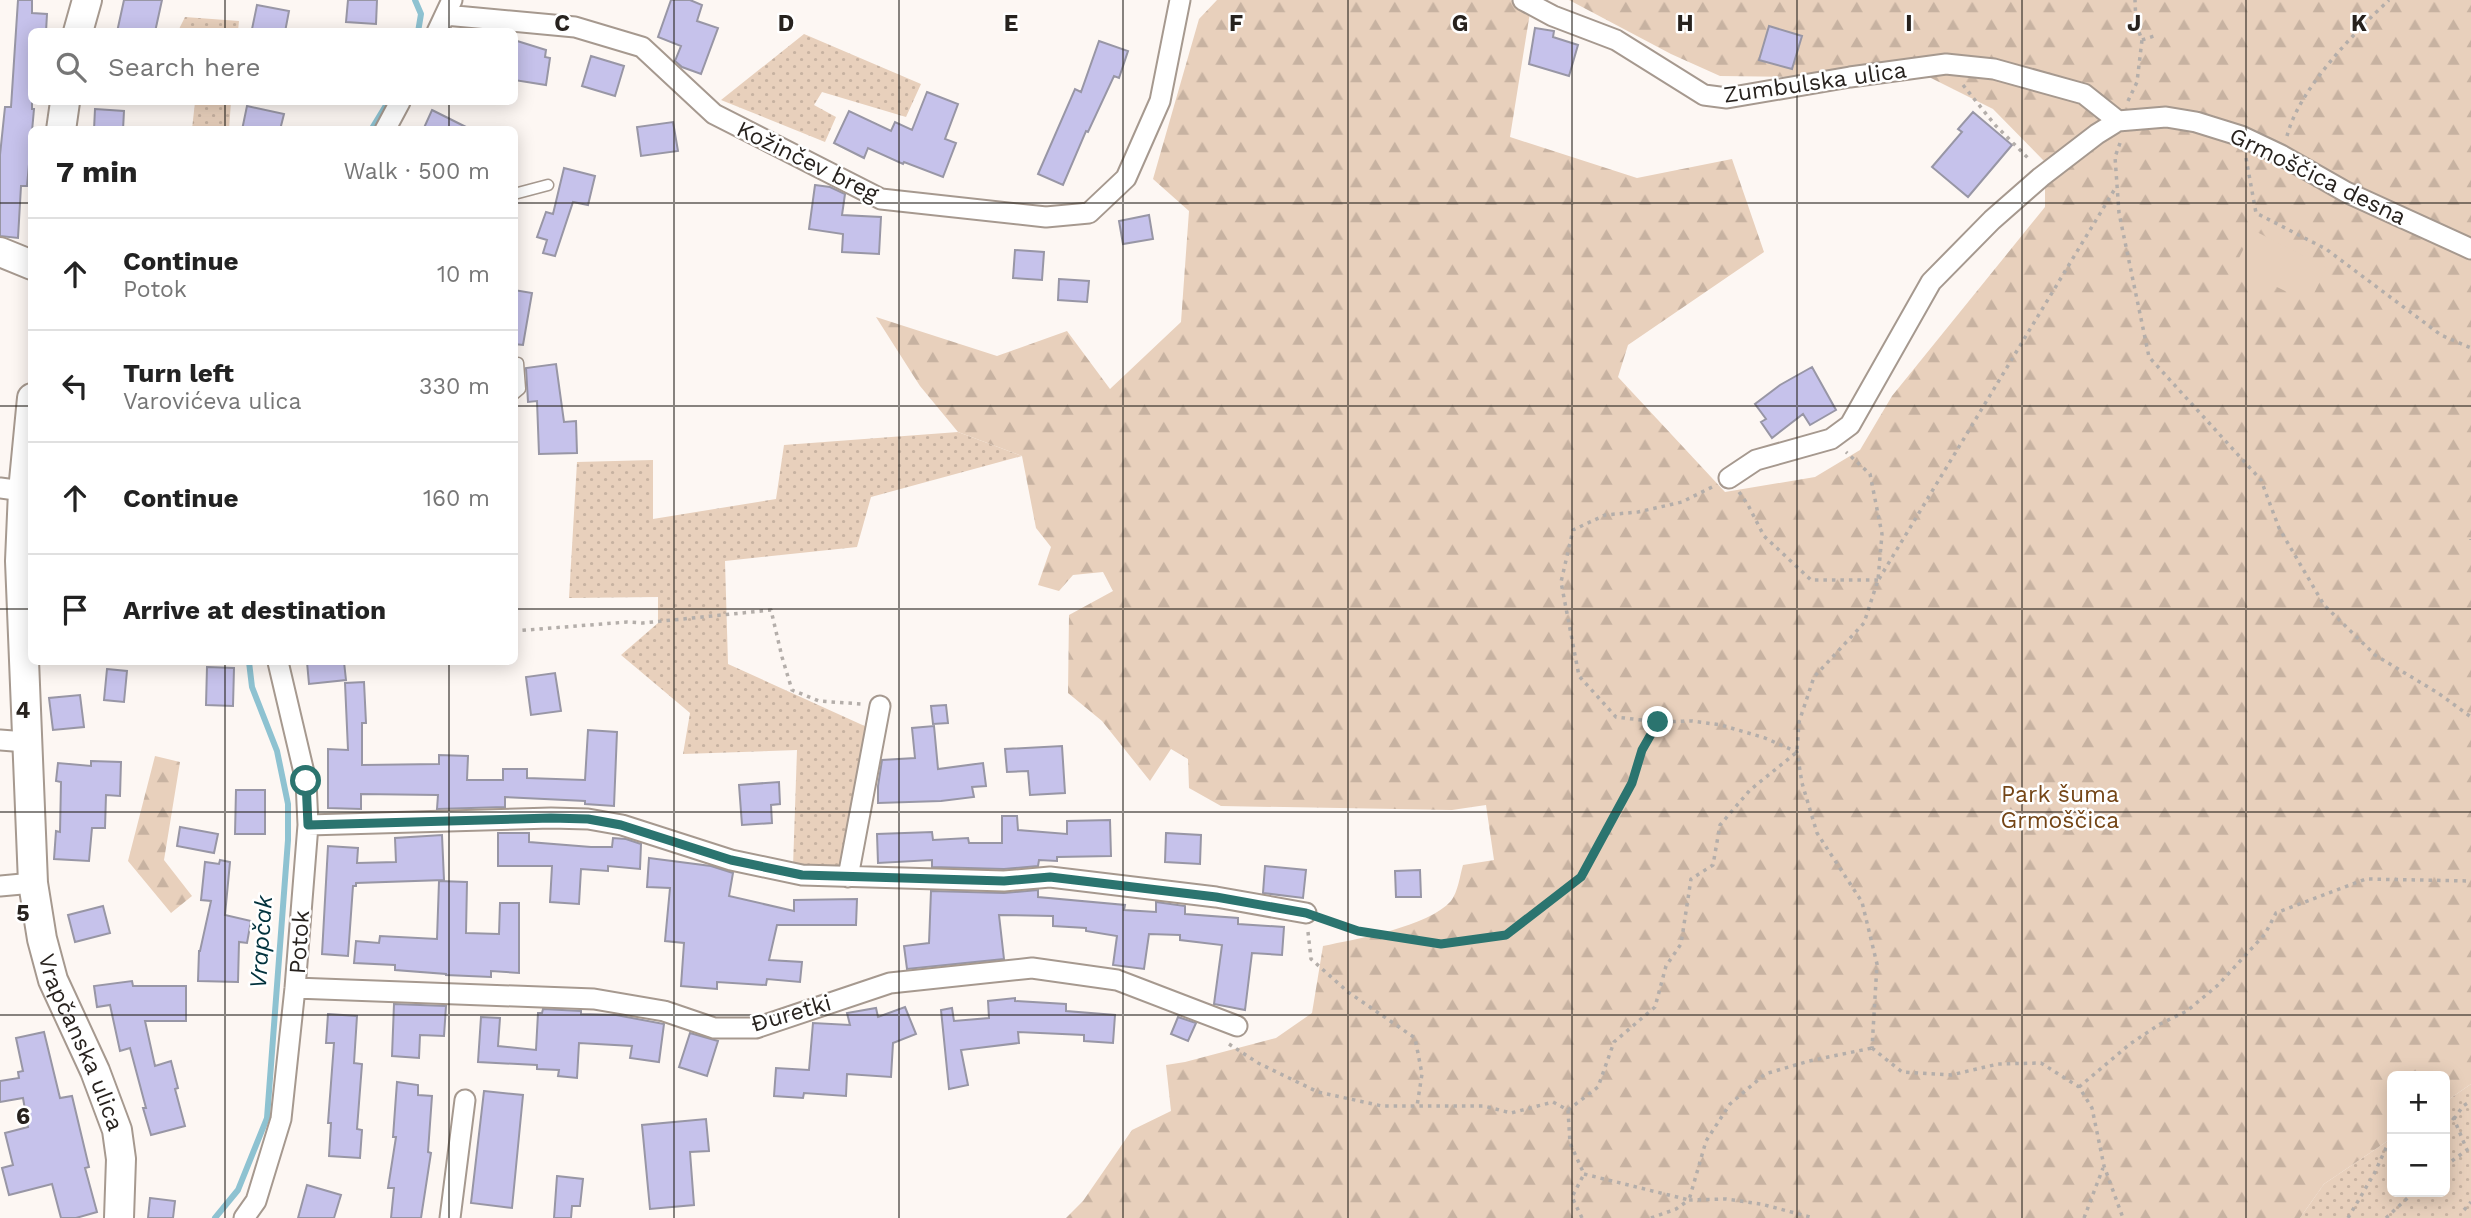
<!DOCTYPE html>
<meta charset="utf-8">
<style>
:root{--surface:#fff;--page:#f6f6f6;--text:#222;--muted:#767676;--line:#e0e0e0}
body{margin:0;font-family:"Work Sans",sans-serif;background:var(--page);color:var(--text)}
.controls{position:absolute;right:21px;bottom:21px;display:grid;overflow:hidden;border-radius:10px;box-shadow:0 4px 18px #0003}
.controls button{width:63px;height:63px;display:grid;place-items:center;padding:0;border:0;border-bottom:2px solid var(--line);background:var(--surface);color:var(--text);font:35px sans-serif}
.stop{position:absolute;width:21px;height:21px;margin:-16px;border:5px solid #2b746f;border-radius:50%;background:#fff}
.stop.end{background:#2b746f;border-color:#fff;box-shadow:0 2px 7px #0008}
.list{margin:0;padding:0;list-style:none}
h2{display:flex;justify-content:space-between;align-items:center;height:91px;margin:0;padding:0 28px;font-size:30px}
h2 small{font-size:23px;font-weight:400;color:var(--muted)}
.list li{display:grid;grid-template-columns:46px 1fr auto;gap:21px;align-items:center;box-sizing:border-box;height:112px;padding:0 28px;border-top:2px solid var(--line)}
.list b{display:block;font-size:26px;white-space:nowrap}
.list p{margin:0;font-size:23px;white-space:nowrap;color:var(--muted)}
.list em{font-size:23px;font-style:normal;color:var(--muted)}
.icon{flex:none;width:38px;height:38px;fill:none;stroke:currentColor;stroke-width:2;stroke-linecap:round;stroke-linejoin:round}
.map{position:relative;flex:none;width:2471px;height:1218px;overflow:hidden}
.search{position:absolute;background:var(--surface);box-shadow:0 4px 18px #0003;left:28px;top:28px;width:490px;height:77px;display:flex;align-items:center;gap:18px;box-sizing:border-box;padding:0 24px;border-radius:10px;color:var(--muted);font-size:26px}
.panel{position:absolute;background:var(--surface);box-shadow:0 4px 18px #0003;left:28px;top:126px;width:490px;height:539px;border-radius:10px}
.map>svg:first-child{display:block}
</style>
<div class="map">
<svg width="2471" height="1218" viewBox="0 0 2471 1218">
<defs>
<pattern id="grass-dots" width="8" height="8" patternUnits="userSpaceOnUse" patternTransform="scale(1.75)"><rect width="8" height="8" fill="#e8d0bc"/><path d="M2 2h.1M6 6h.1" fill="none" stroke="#c7b2a1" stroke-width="1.8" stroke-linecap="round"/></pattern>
<pattern id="forest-firs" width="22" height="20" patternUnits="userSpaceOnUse" patternTransform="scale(1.75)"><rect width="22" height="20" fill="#e8d0bc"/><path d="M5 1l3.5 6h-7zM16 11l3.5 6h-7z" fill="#c7b2a1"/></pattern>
</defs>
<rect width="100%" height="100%" fill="#fdf7f3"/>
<path fill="url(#grass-dots)" d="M185,17L239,21L238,31H178Z
M804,34L921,84L906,117L822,92L814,105L836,117L825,142L721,100Z
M195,102H231L229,129H192Z
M958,432L1022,456L871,497L857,547L725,561L728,664L869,728L846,864L838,867H793L797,750L683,754L690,713L621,655L658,623V597L569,598L577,462L653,460V519L776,499L784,445Z
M2471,1084V1218H2300L2324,1184L2392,1138V1192H2445V1102Z"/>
<path fill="url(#forest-firs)" d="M1217,0H1510L1531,6L1510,137L1637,178L1732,159L1764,252L1628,345L1618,377L1725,492L1815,477L1860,450L1892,396L2045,207V162L1993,109L1919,72L1789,77L1720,76L1671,54L1569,0H2471V1084L2445,1102V1076H2392V1138L2324,1184L2300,1218H1066L1083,1201L1132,1130L1171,1111L1166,1065L1185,1062L1276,1038L1312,1013L1323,946C1356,939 1428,927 1451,901C1458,892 1460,875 1463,865L1494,860L1486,805L1452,810L1221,806L1189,788L1188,759L1171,749L1150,781L1102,721L1068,693L1069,615L1113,591L1103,572L1073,575L1059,591L1038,585L1051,547L1036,528L1022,456L958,432L920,386L876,317L997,356L1067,331L1110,389L1181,322L1189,211L1153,179L1199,19Z
M155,756L180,762L164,860L192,896L171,913L128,861Z"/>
<path fill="#e8d0bc" d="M2253,230L2327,268L2309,303L2235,266Z"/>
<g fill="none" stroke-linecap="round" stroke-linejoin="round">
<path stroke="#8ec2d1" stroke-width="6" d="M415,0L421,14L418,32
M371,130L388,102
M215,1218L238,1190L267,1118L288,840V804L277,751L252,687L249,662"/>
</g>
<path fill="#c6c2eb" stroke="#9896a5" stroke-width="2" d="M18,0H32V13L47,14L46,32H32V109H34L27,186H21L18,238L0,236V155L5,107H11Z
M124,0H162L155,32H117Z
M348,0H377L376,24L346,22Z
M671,0H690L702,5L697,21L718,28L701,74L682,67L675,61L681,46L658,37Z
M257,5L289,11L285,32L252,29Z
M1769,26L1802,36L1792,69L1759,60Z
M1535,28L1554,31L1553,37L1578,45L1569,76L1529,64Z
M514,40L546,50L545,57L550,58L546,85L514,80Z
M1099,41L1128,51L1119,78L1114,76L1088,132L1086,131L1063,185L1038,174L1075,89L1081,92Z
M591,56L624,66L615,96L582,86Z
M927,92L958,104L945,139L956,143L943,177L904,162L903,164L868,148L864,158L834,143L849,111L891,131L895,122L912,130Z
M247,106L284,114L280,130H242Z
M95,109L124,111L123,130H94Z
M432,110L472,130H423Z
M1973,112L2012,145L1968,197L1932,167L1962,132L1958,129Z
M673,122L678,151L641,156L637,127Z
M564,168L595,176L588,205L573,202L555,256L543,253L547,240L537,237L546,212L553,214Z
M815,185L830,187L845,194L842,215L881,217L879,254L842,252L843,234L809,229Z
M1149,215L1153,239L1123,244L1119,221Z
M1015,250L1044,252L1042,280L1013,278Z
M1059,279L1089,281L1087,302L1058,300Z
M514,290L532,293L523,345L514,344Z
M556,364L564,422L576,421L577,453L539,454L537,401L528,402L526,368Z
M1812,367L1836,410L1810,425L1803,414L1772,438L1761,422L1766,419L1755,404L1780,385Z
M307,662H344L346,680L309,684Z
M207,667L234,668L233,706L206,705Z
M107,669L127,671L124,702L104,700Z
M555,673L561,711L531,715L526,677Z
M364,682L366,723H362V765L439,764V755L468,756L467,780H503V769H527V778L585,780L588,730L617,732L614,806L585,804V801L505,797V807L437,809L438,795L361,794V809L328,808V749L348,750L345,683Z
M80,695L84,727L53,730L49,698Z
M946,705L948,723L933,724L931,706Z
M934,726L938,769L983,763L986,786L972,787L974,797L941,801L878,803V786L882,760L915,758L912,728Z
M1062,746L1065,793L1030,795L1028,771L1007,772L1005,749Z
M91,761L121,762L120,796L106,795L105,828H92L89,861L54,859L56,831L60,832L61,782L56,781L58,763L91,766Z
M779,782L780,804L771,805L772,823L742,825L739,785Z
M236,790H265V834H235Z
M1002,816H1017L1018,830L1067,834V821L1110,820L1111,856L1057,857V861L1039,860L1038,866L1004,869L932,867V860L878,863L877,834L932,832L933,840L968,838L969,843H1002Z
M180,827L218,834L214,853L177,846Z
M498,833H529V842L591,847H612L613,838L626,839L641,844L640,869L608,866V871L581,869L579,904L550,902L552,866H498Z
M1166,833L1201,835L1200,864L1165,862Z
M442,835L444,880L356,883V886H353L348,956L322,954L328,846L358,848L357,863L396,862L395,838Z
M649,858L711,866L733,873L729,896L794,911V900L857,899L856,925H777L769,960L802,962L800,982L767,979L766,985L717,982V989L681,986L684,943L665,941L670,888L647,887Z
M220,860L230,862L225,915L251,921L247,943L239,942L238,982L198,981L199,951H200L211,901L201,900L205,862L219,864Z
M1265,866L1306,870L1303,898L1263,893Z
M1420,870L1421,897H1396L1395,871Z
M439,881L467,882L466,933L499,934L500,903H519V973L491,971V977L446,975V974L395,970V965L354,963L356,941L379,943L380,936L437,939Z
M1038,890V897L1125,905L1124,910L1156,912V902L1185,906V914L1238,918V924L1284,927L1282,955L1252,953L1245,1010L1214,1004L1222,945L1180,940V935L1149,934L1144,969L1113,965L1117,936L1086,931V928L1053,926V916L999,915L1004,959L907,969L904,946L929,943L931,891L1004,893Z
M103,906L110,933L75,942L68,915Z
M132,981L133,986H186V1021H145L155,1066L171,1061L178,1088L175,1089L185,1126L151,1135L143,1108H146L130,1048L120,1051L110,1005L97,1007L94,986Z
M1015,998V1001L1066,1004V1011L1115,1015L1113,1043L1084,1041V1035L1018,1032L1019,1043L961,1050L968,1085L949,1089L941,1010L952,1008L954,1021L989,1018L988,1001Z
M394,1004L446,1006L444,1036L420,1035L419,1058L392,1056Z
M905,1007L916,1034L893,1043L891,1077L847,1074L846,1096L804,1093L803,1098L774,1096L776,1068L809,1070L813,1023L850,1025L847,1013L876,1008L878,1017Z
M543,1009L581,1011V1014L616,1015L664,1024L659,1062L630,1058L632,1046L579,1043L577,1078L558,1076L559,1070L537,1069V1065L478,1062L481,1017L500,1018L498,1046L536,1050L538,1013H542Z
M328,1014L357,1016L354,1063L362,1064L357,1129L362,1130L360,1158L329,1156L331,1123H328L334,1043H326Z
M1178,1017L1196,1023L1188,1041L1171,1034Z
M44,1032L60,1098L72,1096L89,1167L85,1168L97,1212L76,1218H61L52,1184L9,1195L2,1168L13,1165L5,1133L28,1127L23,1098L0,1102V1081L19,1078L18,1072L23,1071L16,1038Z
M690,1033L718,1041L707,1076L679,1067Z
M397,1082L418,1085V1095L432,1096L428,1152L431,1153L421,1218H391L394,1188H388L396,1137H393Z
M484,1091L523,1095L512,1208L471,1203Z
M706,1119L709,1151L690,1152L694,1205L650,1209L642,1125Z
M557,1176L583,1179L580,1206H572L571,1218H554Z
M307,1185L341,1195L334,1218H298Z
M150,1198L175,1201L173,1218H148Z"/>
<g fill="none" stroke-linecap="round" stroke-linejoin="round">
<g stroke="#a6998f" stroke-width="13">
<path id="lane" d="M514,194L548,185
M514,394L520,389L518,363"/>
</g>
<g stroke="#a6998f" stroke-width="23">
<path id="street" d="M1523,0L1553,16L1616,40L1704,95L1727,98L1850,77L1946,64L1994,69L2084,94L2118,121
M445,15L575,27L642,47L714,114L881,199L1046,217L1089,213L1126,178L1160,101L1180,0
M437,32L452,0
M385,130L400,102
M1729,478L1756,460L1831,439L1850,425L1931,282L1992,220L2041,177L2097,134L2118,121L2166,117L2196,122L2241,136L2281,155L2346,192L2471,249
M0,488L23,491
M0,740L26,742
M308,825L551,818L588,819L622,825L731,860L802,875L1004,881L1050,877L1216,897L1306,913
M848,877L880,706
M0,886L33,883
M295,988L594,999L664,1011L714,1028H756L890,983L1032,968L1117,980L1237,1026
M244,1218L256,1201L281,1119L295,988L308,825L306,781L278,662
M450,1218L465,1100"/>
</g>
<g stroke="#a6998f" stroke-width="32">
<g id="secondary">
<path d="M78,32L87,0"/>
<path d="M61,130L65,102"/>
<path d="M0,252L32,265"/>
<path id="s1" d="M32,398L23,491L20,561L33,883L42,939L53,980L95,1071L117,1130L121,1159L119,1218"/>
</g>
</g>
<path stroke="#b4aeaa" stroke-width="3.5" stroke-dasharray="3.5 5" stroke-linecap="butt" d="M2142,40L2154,36
M1963,85L1995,125L2030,160
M2128,101L2137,82L2142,40L2136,24L2135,0
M2287,136C2299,89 2354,33 2389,0
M2120,143L2115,157L2119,213L2149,357L2261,480L2279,528L2324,605L2375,655L2438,693L2471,717
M2246,158L2256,213L2326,249L2441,335L2471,348
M1712,487L1682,502L1638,512L1605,515L1573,530L1561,582L1579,676L1616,717L1658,722L1692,721L1721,725L1765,738L1797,752L1802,783L1817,833L1862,902L1877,964L1872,1048
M1739,492L1748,505L1764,536L1811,580H1878
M2471,539V540
M1879,579L2116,187
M514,631L627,622L643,623L771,610L782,657L792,690L819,701L861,704
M1322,919L1358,931L1441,944L1506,935L1581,877L1632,783L1642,750L1658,722
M1308,932L1311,959L1348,992L1415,1038L1422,1074L1417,1106H1484L1511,1113L1553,1102L1568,1110L1570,1143L1584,1174
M1229,1044L1258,1063L1318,1092L1382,1106H1417
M1872,1048L1902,1072L1951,1075L1998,1064L2041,1063L2079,1087L2092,1108L2104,1166L2123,1218
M2079,1087L2130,1044L2160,1024L2187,1011L2218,985L2265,934L2276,913L2366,879L2471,881
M1568,1110L1598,1087L1614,1042L1655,1007L1666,966L1681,944L1691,879L1713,865L1720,825L1750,790L1797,752L1799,722L1814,677L1864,623L1878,580L1882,534L1870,474L1846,452
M2445,1113L2454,1119L2467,1150
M2454,1119L2463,1106L2471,1101
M2445,1166L2471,1147
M1584,1174L1689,1200L1706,1141L1730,1104L1765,1074L1809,1061L1872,1048
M2464,1210L2471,1202
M1582,1218L1572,1197L1584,1174
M1651,1218L1676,1209L1689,1200L1726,1199L1761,1204L1814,1218
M2084,1218L2103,1168
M2348,1218L2374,1174L2392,1135
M2386,1218L2414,1192"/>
<use href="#lane" stroke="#fff" stroke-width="10"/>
<use href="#street" stroke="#fff" stroke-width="19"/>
<use href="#secondary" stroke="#fff" stroke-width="28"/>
</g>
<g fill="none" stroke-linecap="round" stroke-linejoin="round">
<path stroke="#2b746f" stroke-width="9" d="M306,781L308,825L551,818L588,819L621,825L731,860L802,875L1004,881L1050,877L1216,897L1306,913L1358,931L1441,944L1506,935L1581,877L1632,783L1642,750L1658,722"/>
</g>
<path fill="none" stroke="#27221e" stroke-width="2" stroke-opacity="0.55" d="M225,0V32M449,0V32M674,0V1218M899,0V1218M1123,0V1218M1348,0V1218M1572,0V1218M1797,0V1218M2022,0V1218M2246,0V1218M225,102V130M449,102V130M0,203H32M514,203H2471M0,406H32M514,406H2471M0,609H32M514,609H2471M225,662V1218M449,662V1218M0,812H2471M0,1015H2471"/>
<g text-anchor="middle" stroke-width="5" stroke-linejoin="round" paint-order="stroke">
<g font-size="23" fill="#27221e" stroke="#fff">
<text transform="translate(1815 82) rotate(-8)" y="8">Zumbulska ulica</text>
<text transform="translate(808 161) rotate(26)" y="8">Kožinčev breg</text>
<text transform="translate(2318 176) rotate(26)" y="8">Grmoščica desna</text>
<text transform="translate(299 942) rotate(-86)" y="8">Potok</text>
<text transform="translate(791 1013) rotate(-16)" y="8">Đuretki</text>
<text dy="8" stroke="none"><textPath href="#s1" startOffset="653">Vrapčanska ulica</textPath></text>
</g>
<g font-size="23" fill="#744516" stroke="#fff">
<text x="2060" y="802">Park šuma<tspan x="2060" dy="26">Grmoščica</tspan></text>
</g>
<g font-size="24" font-style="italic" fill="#00313c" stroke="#fff">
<text transform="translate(261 942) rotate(-86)" y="8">Vrapčak</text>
</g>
</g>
<g font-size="23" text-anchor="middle" font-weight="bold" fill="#27221e" stroke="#fff" stroke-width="5" stroke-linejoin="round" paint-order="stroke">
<text x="562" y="31">C</text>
<text x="786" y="31">D</text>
<text x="1011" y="31">E</text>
<text x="1236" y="31">F</text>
<text x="1460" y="31">G</text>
<text x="1685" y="31">H</text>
<text x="1909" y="31">I</text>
<text x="2134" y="31">J</text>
<text x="2359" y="31">K</text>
<text x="23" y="718">4</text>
<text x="23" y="921">5</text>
<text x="23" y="1124">6</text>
</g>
</svg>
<div class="controls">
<button>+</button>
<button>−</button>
</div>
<div class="stop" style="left:306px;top:781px"></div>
<div class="stop end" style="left:1658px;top:722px"></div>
<div class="search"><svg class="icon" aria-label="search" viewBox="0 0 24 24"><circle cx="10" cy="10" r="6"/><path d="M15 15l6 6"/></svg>Search here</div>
<section class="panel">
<h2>7 min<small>Walk · 500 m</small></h2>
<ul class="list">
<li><svg class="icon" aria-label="ahead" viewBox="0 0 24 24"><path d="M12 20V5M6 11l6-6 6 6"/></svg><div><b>Continue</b><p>Potok</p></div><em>10 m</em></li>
<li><svg class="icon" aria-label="left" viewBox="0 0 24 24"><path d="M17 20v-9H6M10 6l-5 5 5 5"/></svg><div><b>Turn left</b><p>Varovićeva ulica</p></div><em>330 m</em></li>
<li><svg class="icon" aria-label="ahead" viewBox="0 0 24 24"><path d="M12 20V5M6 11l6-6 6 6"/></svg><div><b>Continue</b></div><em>160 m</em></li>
<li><svg class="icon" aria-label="arrive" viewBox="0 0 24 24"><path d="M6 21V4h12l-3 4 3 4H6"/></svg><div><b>Arrive at destination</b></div></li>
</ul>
</section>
</div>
